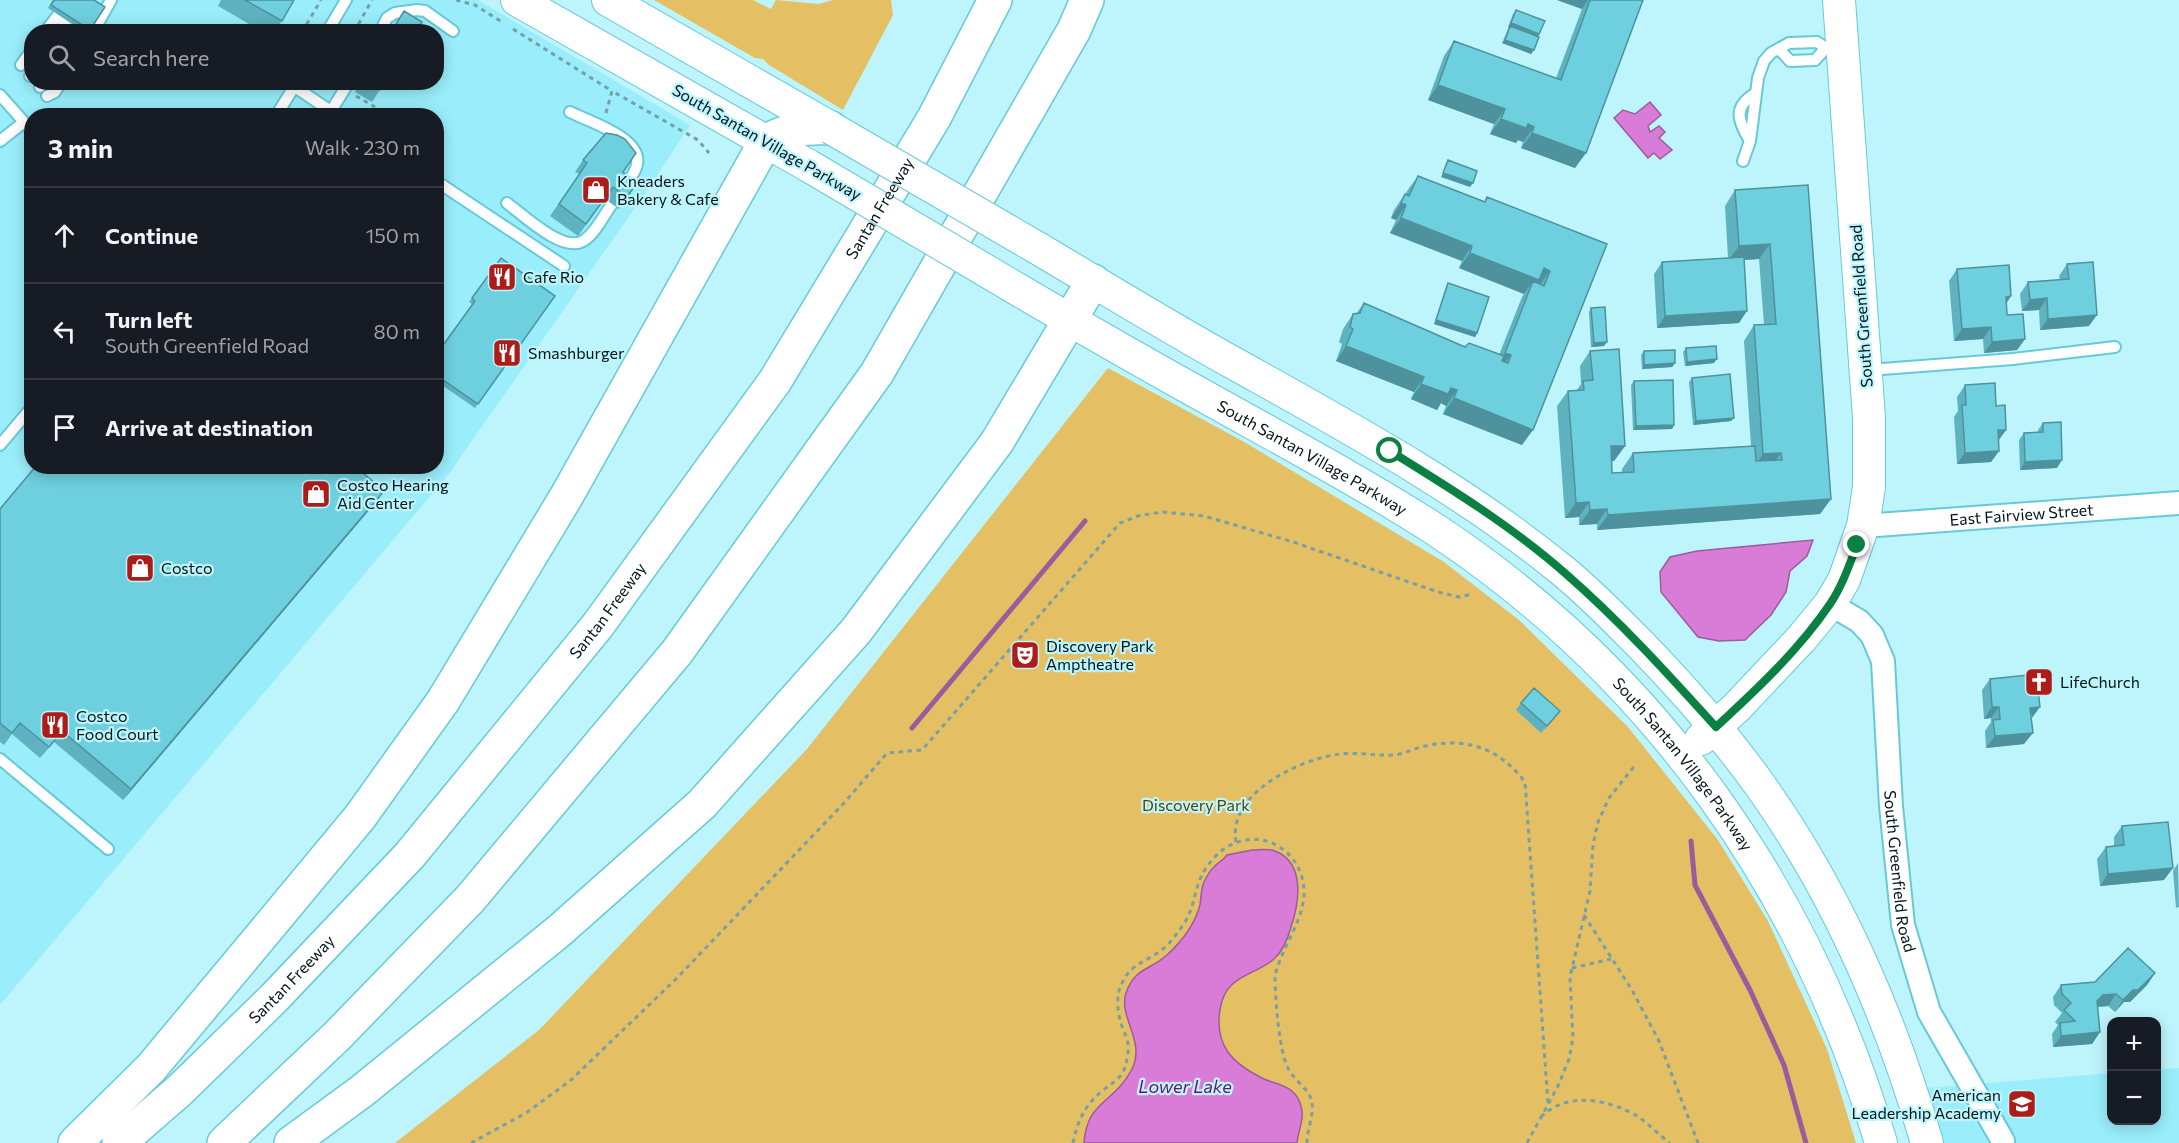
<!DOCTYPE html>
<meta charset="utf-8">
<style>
:root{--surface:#171b24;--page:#20242c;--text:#f1f3f6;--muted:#9ea1a6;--line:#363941}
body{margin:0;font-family:Commissioner,sans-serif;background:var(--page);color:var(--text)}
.controls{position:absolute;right:18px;bottom:18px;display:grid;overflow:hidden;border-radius:12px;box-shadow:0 3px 15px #0003}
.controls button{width:54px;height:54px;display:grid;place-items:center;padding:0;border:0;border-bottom:2px solid var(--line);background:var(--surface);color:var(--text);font:30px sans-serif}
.stop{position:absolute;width:18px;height:18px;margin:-14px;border:4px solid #0b8043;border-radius:50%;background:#fff}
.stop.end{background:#0b8043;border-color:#fff;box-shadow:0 2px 6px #0008}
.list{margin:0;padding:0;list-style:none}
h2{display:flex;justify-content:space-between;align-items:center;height:78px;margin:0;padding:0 24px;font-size:26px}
h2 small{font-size:20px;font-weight:400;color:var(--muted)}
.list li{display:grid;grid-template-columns:39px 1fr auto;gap:18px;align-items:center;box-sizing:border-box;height:96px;padding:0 24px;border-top:2px solid var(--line)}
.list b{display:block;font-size:22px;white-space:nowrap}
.list p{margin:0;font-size:20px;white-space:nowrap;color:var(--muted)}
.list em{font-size:20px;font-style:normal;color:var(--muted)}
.icon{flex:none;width:33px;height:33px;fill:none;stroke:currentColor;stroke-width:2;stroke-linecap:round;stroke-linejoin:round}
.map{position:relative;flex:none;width:2179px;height:1143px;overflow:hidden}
.search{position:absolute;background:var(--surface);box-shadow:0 3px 15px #0003;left:24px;top:24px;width:420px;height:66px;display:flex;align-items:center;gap:15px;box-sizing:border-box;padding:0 21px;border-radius:24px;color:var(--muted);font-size:22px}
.panel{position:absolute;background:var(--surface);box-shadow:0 3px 15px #0003;left:24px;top:108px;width:420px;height:366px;border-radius:24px}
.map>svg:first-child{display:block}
</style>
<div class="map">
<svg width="2179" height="1143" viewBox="0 0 2179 1143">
<rect width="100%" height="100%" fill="#bef5fd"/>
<path fill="#9aeefb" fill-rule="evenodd" d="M0,0H478L690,125L653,182L448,475L0,1005ZM32,32H436V82H32ZM32,116H436V466H32Z
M2179,1068V1143H1944L1927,1088L2111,1073L2112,1120H2156L2157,1069Z"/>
<path fill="#e4bf64" d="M654,0H753L771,9L776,0L819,4L833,0H891L893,15L843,110L769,65L763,59L755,58Z
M1108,368L1246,443L1444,562L1519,620L1628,727L1718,840L1768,921L1827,1049L1856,1143H395L539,1030L807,749Z"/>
<path fill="#d97cd7" stroke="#985d9d" stroke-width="1.5" d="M1650,102L1661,115L1648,126L1650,132L1659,126L1665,132L1659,138L1672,150L1660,159L1654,153L1648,158L1614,118L1623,110L1635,114Z
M1813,540L1807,556L1790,571L1786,592L1771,615L1745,640L1719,641L1698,637L1661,592L1660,572L1670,557L1697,551Z
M1252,850C1259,850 1268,848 1275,851C1306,863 1299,903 1291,927C1288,938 1283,951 1274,959C1253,977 1226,974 1220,1009C1214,1046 1233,1064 1264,1079C1278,1085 1294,1086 1300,1103C1306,1118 1298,1129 1297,1143H1084C1087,1100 1114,1104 1132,1069C1146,1041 1118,1017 1126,993C1135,967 1150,971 1168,954C1182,941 1195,924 1200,905C1201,898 1201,889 1204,882C1206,878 1210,870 1214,867C1218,862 1223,861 1227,855Z"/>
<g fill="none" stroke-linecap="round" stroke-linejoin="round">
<path stroke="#985d9d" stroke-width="5" d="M912,728L1085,521
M1691,841L1695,885L1750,990L1784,1065L1806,1143"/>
<g stroke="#67c9d8" stroke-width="14">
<path id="lane" d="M45,32L58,15
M59,32L66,20
M71,32L75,25
M93,32L111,0
M327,32L346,0
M380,32L387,18L395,13L417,10L425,11L453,31
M1779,49L1790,61L1815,60L1826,48
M21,65L32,50
M30,76L32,74
M40,87L43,82
M295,87L338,116
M0,95L32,131
M47,96L55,92L61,82
M331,111L349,82
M570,112C590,122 642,138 637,164C636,173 627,182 623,189
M276,116L297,82
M0,141L24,122
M1750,141C1738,121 1732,107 1756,93
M1743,161L1750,141L1758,78L1764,61L1771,53L1789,43L1817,42L1826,48L1840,47
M436,181L564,266
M507,203C523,215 563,253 583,241C595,234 604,215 612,204
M1869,370L2013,359L2115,347
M0,445L32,407
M0,759L108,849"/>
</g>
<g stroke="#67c9d8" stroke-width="26">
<g id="street">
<path id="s1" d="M1863,526L2179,503"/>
<path id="s2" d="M1830,604L1859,621L1872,635L1883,661L1891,806L1903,925L1929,1012L2003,1141"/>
</g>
</g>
<g stroke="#67c9d8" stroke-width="34">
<g id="secondary">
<path d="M517,0L809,166"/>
<path d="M608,0L831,128"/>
<path d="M1039,249C1105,288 1170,328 1237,365C1350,428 1463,489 1563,571C1590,593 1615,619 1639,643C1683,688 1725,736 1762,788C1837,894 1891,1018 1927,1143"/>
<path id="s3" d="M1022,292C1090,332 1160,372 1229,410C1299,449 1369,487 1436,530C1656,676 1807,891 1881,1143"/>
<path d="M1701,739L1736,708L1802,638L1830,604L1844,580L1863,526L1869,487V418L1839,0"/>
</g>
</g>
<g stroke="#67c9d8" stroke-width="36">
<g id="highway">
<path d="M75,1143L151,1068L257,941L360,817L443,701L566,497L766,141C789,129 805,127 831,128"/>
<path id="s4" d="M119,1143L180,1090L274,998L410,855L598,625L775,381L934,118L995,0"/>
<path d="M224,1143L337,1036L470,899L677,652L877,373L1074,30L1087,0"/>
<path d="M291,1143L362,1091L559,931L702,804L856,631L906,564L997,442L1093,281"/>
</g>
</g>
<path stroke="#77a0a6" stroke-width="3" stroke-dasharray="4.5 4.5" stroke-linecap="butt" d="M456,0L475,5L502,22
M513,29L612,91
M302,32L321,0
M354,32L372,0
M323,85L324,82
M356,96L375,107
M606,113L612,91L698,140L709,153
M1236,842C1227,793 1300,759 1340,754C1358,752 1376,756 1394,755C1405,754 1415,748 1425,746C1467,737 1499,748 1525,782L1548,1103
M1584,915L1632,990L1659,1041L1698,1143
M1572,968L1611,959
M1541,1117C1567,1091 1608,1099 1637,1116C1648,1123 1659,1135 1670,1143
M471,1143L526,1113L571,1080L676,979L844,803L887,753L922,750L1120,523L1138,516L1162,512L1204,516L1293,542L1438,592L1459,597L1472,594
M1073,1143C1077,1123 1084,1106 1101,1092C1111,1083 1121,1080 1125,1067C1127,1060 1129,1051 1128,1044C1127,1037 1123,1030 1121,1023C1117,1011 1116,994 1122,983C1132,962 1147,962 1163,949C1170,943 1176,935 1181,928C1199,904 1191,883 1213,859C1225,845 1243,837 1262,840C1274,842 1288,851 1295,862C1321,904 1284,936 1275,976C1275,997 1279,1051 1288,1068C1294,1081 1309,1088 1312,1102C1314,1116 1307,1129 1307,1143
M1527,1143L1558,1086L1569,1059L1573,1038L1570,977L1590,891L1593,845L1598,822L1609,798L1636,764"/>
<use href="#lane" stroke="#fff" stroke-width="10"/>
<use href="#street" stroke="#fff" stroke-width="22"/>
<use href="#secondary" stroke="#fff" stroke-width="32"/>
<use href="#highway" stroke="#fff" stroke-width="33"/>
<g stroke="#67c9d8" stroke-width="34" stroke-linecap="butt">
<path id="secondary-bridge" d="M831,128L1039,249
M809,166L1022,292"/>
</g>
<use href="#secondary-bridge" stroke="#fff" stroke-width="32"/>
</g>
<path fill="#5fb3c0" d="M53,0L105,7L89,32H84L48,8Z
M221,0H294L275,32H263L218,6Z
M1557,0H1643L1575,168L1521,148L1523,142L1518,140L1516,143L1490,134L1494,124L1428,100L1444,56L1454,41L1556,78L1582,9Z
M1516,10L1539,34L1531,54L1502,43L1509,27H1508L1513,14Z
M360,82H385L372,102L355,92Z
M583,160L623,172L637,183L619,209L605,199L578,236L550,216L579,174L575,172Z
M1418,176L1484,202L1487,197L1607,244L1522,445L1443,414L1446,406L1441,403L1437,410L1411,399L1414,392L1336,361L1342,344L1339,342L1343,329L1353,314H1356L1364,303L1465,347L1499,355L1522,297L1524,294L1459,268L1462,261L1390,233L1396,220L1391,218L1394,210L1405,194V195L1407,191Z
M1808,185L1831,499L1820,514L1597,530V524L1579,525V517L1565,518L1557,406L1568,391L1577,390L1581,384L1580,366L1590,351L1625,446L1614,461H1612V473H1622V469L1633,453L1751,446L1744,341L1754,325H1764L1759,259L1744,260L1739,323L1657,328L1654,274L1662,262L1728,258L1725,206L1735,190Z
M501,258L555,296L475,408L436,381V346L444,344L472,304L469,302Z
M2067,264L2089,326L2040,330L2039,310L2022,311L2020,294L2028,282L2060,280L2059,276Z
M1957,269L2011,296L2006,304L2007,315L2025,339L2017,350L1984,353L1983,339L1954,341L1949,281Z
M1448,283L1477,333L1475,337L1434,324L1446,287Z
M1591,308L1607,342L1604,346L1591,347L1589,312Z
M1686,348L1714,363L1685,366L1683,352Z
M1644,351L1675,363L1672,367L1642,369L1641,355Z
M1692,378L1731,421L1693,425L1689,382Z
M1634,381L1674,425L1672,429L1633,430L1631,385Z
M1965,385L1996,406L2006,430L1998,441L1999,451L1991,462L1957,464L1954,417L1958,411L1957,397Z
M2043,423L2057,468L2020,470L2019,440L2024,433L2038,432V430Z
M384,491L376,502L123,800L54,742L40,758L12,734L4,745L0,742V509Z
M1990,679L2031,718L2024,744L1986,748L1985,731L1991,722V718L1984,719L1982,690Z
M1521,703L1560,711L1554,719L1541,733L1516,710Z
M2122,826L2164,880L2100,886L2097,859L2106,847L2114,846V837Z
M2178,863L2179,907L2176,908L2173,871Z
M2155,973L2147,985L2130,1002H2124L2115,1012L2108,1006L2098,1007L2100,1032L2092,1044L2053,1047L2052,1034L2058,1025L2055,1022L2062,1013L2054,1005L2053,997L2061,985L2095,982Z"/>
<path fill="#4d929c" d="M1557,0H1588L1582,9Z
M1511,23L1539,34L1537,38L1508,27Z
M1505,40L1534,50L1531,54L1502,43Z
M1438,85L1505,109L1494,124L1428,100Z
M1501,119L1528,124L1534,127L1523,142L1518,140L1516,143L1490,134Z
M1532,133L1586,153L1575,168L1521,148Z
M1443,173L1473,183L1470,187L1441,177Z
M1401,203L1406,205L1396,220L1391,218Z
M1401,218L1472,246L1462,261L1390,233Z
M1770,244L1759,259L1728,261L1739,246Z
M1470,253L1544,268L1550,271L1539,286L1533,281L1524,294L1459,268Z
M2011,296L2003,308L2006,297Z
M2047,298L2039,310L2022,311L2030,300Z
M1747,311L1739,323L1657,328L1665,316Z
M2097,315L2089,326L2040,330L2048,319Z
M1436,320L1477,333L1475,337L1434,324Z
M1991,327L1983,339L1954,341L1962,329Z
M2025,339L2017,350L1984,353L1992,342Z
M1607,342L1604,346L1591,347L1594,343Z
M1346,346L1424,377L1414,392L1336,361Z
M1505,353L1511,355L1500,370L1494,368Z
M1717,359L1714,363L1685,366L1687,362Z
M1675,363L1672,367L1642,369L1644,365Z
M1421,384L1451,388L1457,390L1446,406L1441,403L1437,410L1411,399Z
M1454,398L1533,430L1522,445L1443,414Z
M1734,418L1731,421L1693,425L1696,421Z
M1674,425L1672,429L1633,430L1636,426Z
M1998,430H2006L1998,441Z
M1611,446H1625L1614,461L1600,462Z
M1999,451L1991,462L1957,464L1965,453Z
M1781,453L1770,468L1753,469L1763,454Z
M2062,460L2057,468L2020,470L2025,462Z
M384,491L376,502L123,800L131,789Z
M1831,499L1820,514L1597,530L1608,515Z
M1589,502L1579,517L1565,518L1576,503Z
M1607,509L1597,524L1579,525L1590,510Z
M1992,707H1999L1991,718L1984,719Z
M2040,707L2032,718L2030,708Z
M2033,733L2024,744L1986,748L1995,736Z
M2173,868L2164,880L2100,886L2108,874Z
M2155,973L2147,985L2130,1002H2124L2115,1012L2123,1000L2133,990Z
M2116,994L2108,1006L2095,1007L2097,1001L2103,995Z
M2100,1032L2092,1044L2053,1047L2061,1036Z"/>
<path fill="#6ed0df" stroke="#4d929c" stroke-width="1.5" d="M54,0H94L105,7L90,30L51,5Z
M245,0H294L282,21Z
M1590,0H1643L1586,153L1532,133L1534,127L1528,124L1526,128L1501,119L1505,109L1438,85L1454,41L1561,80Z
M1516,10L1545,21L1539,34L1511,23Z
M404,11L422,22L417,32H391Z
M1510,26L1539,37L1534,50L1505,40Z
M367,82H385L380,90Z
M606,133L617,135L625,139L636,153L623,172L637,183L627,197L613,187L586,224L559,204L587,163L583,160Z
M1448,160L1477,171L1473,183L1443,173Z
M1418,176L1485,202L1487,197L1607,244L1533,430L1454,398L1457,390L1451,388L1448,394L1421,384L1424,377L1346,346L1353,329L1350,327L1353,314L1360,313L1364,303L1465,347L1469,343L1504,356L1502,361L1508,363L1511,355L1505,353L1533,281L1544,286L1550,271L1544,268L1539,280L1470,253L1472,246L1401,218L1406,205L1401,203L1405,194L1409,196Z
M1808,185L1831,499L1608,515L1607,509L1590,510L1589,502L1576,503L1568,391L1584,390L1583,381L1593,380L1590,351L1619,349L1625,446H1611L1612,473L1634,472L1633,453L1755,446L1756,461L1782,460L1781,453L1763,454L1754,325L1776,324L1770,244L1739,246L1735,190Z
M1744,257L1747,311L1665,316L1662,262Z
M501,258L555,296L478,404L436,375V346L440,341L444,344L475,301L472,298Z
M2093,262L2097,315L2048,319L2047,298L2030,300L2028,282L2069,279L2067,264Z
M2009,265L2011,296L2006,297L2007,315L2023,314L2025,339L1992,342L1991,327L1962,329L1957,269Z
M1448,283L1489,297L1477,333L1436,320Z
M1605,307L1607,342L1594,343L1591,308Z
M1716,346L1717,359L1687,362L1686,348Z
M1675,350V363L1644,365V351Z
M1730,374L1734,418L1696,421L1692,378Z
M1673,380L1674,425L1636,426L1634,381Z
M1995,383L1996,406L2005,405L2006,430H1998L1999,451L1965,453L1962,405H1966L1965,385Z
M2061,422L2062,460L2025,462L2024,433L2043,432V423Z
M36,466H355L384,491L131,789L62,731L49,747L20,723L12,733L0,723V509Z
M2028,675L2029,681L2037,680L2040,707L2030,708L2033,733L1995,736L1993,720L2000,719L1999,707H1992L1990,679Z
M1534,688L1560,711L1547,726L1521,703Z
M2168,822L2173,868L2108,874L2106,847L2124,845L2122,826Z
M2128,948L2155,973L2138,990H2133L2123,1000L2116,994L2103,995L2097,1001L2100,1032L2061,1036L2060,1023L2075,1021L2064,1010L2071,1003L2062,994L2061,985L2095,982Z"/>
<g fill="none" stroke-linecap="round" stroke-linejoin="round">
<path stroke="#0b8043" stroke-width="8" d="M1390,451C1450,488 1513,527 1566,574C1620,621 1668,674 1716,727C1756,690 1799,650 1830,604C1842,586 1849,566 1857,545"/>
</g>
<defs>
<g id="shop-square" transform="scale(1.5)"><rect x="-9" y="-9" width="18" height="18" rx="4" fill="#ae1c1a" stroke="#bef5fd"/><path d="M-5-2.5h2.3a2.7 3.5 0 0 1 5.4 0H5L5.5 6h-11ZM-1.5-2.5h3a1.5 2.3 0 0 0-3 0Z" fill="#fff"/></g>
<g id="restaurant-square" transform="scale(1.5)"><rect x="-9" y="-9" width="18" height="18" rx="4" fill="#ae1c1a" stroke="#bef5fd"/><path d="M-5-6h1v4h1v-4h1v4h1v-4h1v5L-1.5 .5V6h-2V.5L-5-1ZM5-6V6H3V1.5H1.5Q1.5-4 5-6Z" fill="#fff"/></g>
<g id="theatre-square" transform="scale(1.5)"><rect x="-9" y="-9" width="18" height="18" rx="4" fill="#ae1c1a" stroke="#bef5fd"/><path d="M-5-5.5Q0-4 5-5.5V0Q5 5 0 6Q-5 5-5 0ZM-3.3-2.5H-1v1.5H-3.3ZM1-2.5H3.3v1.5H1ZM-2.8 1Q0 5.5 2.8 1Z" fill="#fff"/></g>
<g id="church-square" transform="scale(1.5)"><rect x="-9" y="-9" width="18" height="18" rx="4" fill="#ae1c1a" stroke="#bef5fd"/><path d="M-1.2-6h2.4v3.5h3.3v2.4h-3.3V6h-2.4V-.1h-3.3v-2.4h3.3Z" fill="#fff"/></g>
<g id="school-square" transform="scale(1.5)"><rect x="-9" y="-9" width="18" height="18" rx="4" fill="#ae1c1a" stroke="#bef5fd"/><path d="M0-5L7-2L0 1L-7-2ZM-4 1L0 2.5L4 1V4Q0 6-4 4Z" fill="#fff"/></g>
</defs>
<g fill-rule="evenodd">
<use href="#shop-square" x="596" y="190"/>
<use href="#restaurant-square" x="502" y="277"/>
<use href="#restaurant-square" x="507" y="353"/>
<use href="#shop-square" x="316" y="494"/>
<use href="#shop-square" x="140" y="568"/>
<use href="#theatre-square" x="1025" y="655"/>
<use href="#church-square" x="2039" y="682"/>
<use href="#restaurant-square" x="55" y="725"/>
<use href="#school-square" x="2022" y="1104"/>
</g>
<g text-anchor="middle" stroke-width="4.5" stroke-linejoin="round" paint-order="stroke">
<g font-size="16" fill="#011417" stroke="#bef5fd">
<text transform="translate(767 142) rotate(30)" y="6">South Santan Village Parkway</text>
<text dy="6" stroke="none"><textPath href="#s4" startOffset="1210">Santan Freeway</textPath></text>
<text transform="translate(1861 306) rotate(-94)" y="6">South Greenfield Road</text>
<text dy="6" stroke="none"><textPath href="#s3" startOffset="334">South Santan Village Parkway</textPath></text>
<text dy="6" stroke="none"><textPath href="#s1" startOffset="159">East Fairview Street</textPath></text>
<text dy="6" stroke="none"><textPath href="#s4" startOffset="724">Santan Freeway</textPath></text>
<text dy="6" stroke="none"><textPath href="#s3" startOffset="820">South Santan Village Parkway</textPath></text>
<text dy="6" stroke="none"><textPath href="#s2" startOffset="292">South Greenfield Road</textPath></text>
<text dy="6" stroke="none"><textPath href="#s4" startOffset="238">Santan Freeway</textPath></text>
</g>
<g font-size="16" fill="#011417" stroke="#bef5fd" text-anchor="start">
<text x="617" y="187">Kneaders<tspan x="617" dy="18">Bakery &amp; Cafe</tspan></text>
<text x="523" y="283">Cafe Rio</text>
<text x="528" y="359">Smashburger</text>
<text x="337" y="491">Costco Hearing<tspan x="337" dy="18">Aid Center</tspan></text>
<text x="161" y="574">Costco</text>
<text x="1046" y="652">Discovery Park<tspan x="1046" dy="18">Amptheatre</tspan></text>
<text x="2060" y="688">LifeChurch</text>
<text x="76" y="722">Costco<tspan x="76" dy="18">Food Court</tspan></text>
<text x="2001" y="1101" text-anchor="end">American<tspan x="2001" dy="18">Leadership Academy</tspan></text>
</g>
<g font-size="16" fill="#564205" stroke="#bef5fd">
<text x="1196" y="811">Discovery Park</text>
</g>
<g font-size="18" font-style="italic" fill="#691469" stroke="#bef5fd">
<text x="1185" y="1093">Lower Lake</text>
</g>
</g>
</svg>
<div class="controls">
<button>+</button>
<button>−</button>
</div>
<div class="stop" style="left:1390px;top:451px"></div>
<div class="stop end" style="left:1857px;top:545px"></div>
<div class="search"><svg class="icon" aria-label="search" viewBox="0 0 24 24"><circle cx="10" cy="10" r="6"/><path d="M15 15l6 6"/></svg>Search here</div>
<section class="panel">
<h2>3 min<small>Walk · 230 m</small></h2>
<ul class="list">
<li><svg class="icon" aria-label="ahead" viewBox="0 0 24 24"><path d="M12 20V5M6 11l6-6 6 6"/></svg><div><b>Continue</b></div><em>150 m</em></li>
<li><svg class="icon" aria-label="left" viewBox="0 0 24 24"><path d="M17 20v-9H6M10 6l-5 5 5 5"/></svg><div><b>Turn left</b><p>South Greenfield Road</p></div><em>80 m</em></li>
<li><svg class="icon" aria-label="arrive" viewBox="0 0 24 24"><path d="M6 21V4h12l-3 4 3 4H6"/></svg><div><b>Arrive at destination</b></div></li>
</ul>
</section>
</div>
